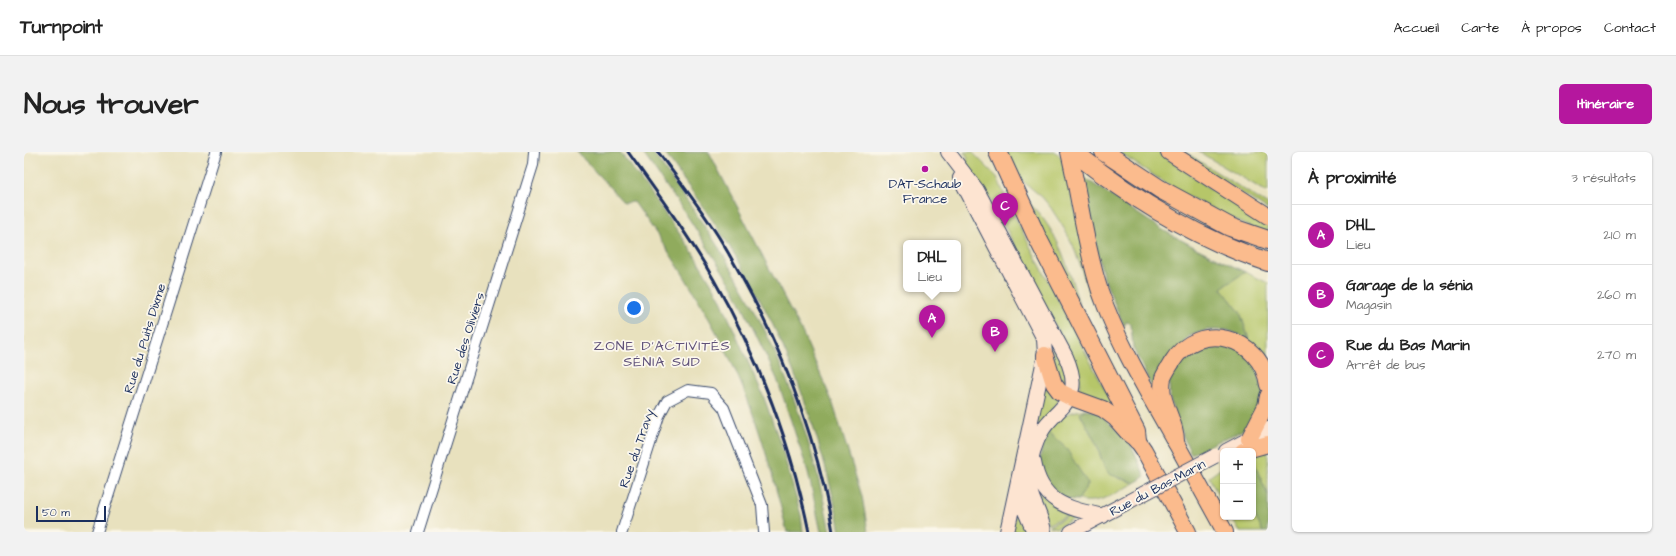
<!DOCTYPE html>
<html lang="fr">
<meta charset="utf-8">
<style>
:root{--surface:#fff;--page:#f2f2f2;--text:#222;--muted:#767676;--line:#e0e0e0;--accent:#b5179e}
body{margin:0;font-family:"Architects Daughter",sans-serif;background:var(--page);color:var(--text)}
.controls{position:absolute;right:12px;bottom:12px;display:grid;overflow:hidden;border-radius:6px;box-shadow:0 1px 3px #0004}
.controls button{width:36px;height:36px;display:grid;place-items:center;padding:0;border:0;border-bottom:1px solid var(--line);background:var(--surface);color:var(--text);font:20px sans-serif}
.scale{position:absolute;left:12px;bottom:10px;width:70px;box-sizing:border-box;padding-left:4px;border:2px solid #1b2f5e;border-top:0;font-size:11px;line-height:14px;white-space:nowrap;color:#1b2f5e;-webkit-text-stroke:3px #fbf7ec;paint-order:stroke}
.you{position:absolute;left:610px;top:156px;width:14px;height:14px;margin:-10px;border:3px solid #fff;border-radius:50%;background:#1a73e8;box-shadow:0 0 0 6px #1a73e833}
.badge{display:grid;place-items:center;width:26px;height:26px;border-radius:50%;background:var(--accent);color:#fff;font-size:13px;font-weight:700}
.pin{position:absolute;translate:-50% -33px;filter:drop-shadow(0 1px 2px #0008)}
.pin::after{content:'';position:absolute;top:21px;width:14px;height:12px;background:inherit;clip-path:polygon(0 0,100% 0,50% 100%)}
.popup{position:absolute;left:879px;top:88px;width:58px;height:52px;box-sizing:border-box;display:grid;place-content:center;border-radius:6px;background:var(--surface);filter:drop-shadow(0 1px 3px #0005);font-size:13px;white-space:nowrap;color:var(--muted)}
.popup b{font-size:15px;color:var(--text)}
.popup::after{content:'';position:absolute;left:50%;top:100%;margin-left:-8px;border:8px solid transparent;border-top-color:var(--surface)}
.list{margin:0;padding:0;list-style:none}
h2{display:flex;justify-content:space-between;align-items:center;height:52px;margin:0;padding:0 16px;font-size:17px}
h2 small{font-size:13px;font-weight:400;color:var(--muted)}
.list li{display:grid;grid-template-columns:26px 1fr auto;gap:12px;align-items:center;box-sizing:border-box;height:60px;padding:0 16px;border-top:1px solid var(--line)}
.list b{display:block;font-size:15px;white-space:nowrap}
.list p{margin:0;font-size:13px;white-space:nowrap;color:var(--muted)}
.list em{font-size:13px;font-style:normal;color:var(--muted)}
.map{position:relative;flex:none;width:1244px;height:380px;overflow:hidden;border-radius:6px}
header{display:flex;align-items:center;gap:24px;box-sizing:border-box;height:56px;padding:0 20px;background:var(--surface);border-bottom:1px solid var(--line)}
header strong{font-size:19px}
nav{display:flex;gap:22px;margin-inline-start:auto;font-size:14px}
.intro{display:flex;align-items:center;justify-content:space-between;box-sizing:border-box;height:96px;padding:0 24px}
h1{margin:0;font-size:28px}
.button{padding:10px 18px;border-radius:6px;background:var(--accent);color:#fff;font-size:14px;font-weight:700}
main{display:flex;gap:24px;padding:0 24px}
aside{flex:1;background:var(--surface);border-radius:6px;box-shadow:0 1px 3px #0004}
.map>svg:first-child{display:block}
</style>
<header>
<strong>Turnpoint</strong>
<nav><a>Accueil</a><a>Carte</a><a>À propos</a><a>Contact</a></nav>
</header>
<div class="intro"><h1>Nous trouver</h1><a class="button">Itinéraire</a></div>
<main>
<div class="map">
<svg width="1244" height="380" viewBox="0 0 1244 380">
<rect width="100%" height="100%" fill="#fbf7ec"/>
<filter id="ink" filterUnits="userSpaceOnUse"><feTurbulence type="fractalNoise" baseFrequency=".025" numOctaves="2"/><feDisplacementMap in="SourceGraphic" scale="8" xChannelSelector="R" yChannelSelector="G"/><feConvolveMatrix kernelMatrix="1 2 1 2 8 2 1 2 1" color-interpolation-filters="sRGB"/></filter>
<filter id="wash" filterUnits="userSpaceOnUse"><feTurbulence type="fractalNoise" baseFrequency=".012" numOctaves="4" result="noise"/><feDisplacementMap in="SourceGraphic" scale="16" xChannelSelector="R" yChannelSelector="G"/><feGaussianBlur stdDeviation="0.9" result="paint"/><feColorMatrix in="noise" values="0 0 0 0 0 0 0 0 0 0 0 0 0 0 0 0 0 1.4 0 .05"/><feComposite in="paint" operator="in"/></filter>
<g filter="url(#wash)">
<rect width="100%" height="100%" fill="#e8e1be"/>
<path fill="#b6c669" stroke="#687a64" d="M941,0H948L973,25L985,54L1088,251L1084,253L1068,244L1054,240C1058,227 1056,223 1050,211L968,49L941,10L944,7Z
M979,0H1032L1038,6L1073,147L1068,148L1049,93L1041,78L1027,56L1018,45L991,23Z
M1094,0H1134L1191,40L1244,70V82L1232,78L1157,41Z
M1154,0H1161L1244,53V58Z
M1175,0H1244V40L1236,36Z
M1002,48C1037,80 1043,115 1057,158Z
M1221,120L1244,131V214L1226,191L1216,160L1196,135Z
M1027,188L1042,218V234L1037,233L1030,215Z
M1020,229L1035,247V249L1010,280Z
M1061,257L1056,261L1073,293L1079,312L1094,326L1111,331C1092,341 1076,353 1054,348L1064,332L1024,280C1037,262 1040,262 1061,257Z
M1244,298V343L1229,309V300Z
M1199,315V353L1185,325Z
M1013,339L1044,361L1042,364L1024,372Z
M993,356L1004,380H987Z
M1229,360L1239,380H1216L1207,365H1229Z
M1046,363L1051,366L1032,376L1025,374Z"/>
<path fill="#90ab5d" stroke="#566d5e" d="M553,0H596L666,96L695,144L740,246L757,293L777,363L779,380H763C748,319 731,256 702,199C676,147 645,98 610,50L600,51Z
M618,0H628C659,43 690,85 716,131C760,208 790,293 806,380H797L784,320L753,227L735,189L710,137L662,62Z
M640,0H685L779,182L808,249L838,344L844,380H816C812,355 806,331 799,307C778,231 746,158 704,92C684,60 661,31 640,0Z
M1059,25L1137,77L1172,96L1221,120L1197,136L1216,160L1226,191L1216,183L1203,178H1183L1165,184L1133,236L1129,237L1109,196L1107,172L1103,169L1100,174L1079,124L1068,75Z
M1181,191L1211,193L1231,211L1240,242L1235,260L1221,277L1167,302L1152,268L1146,247L1145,229L1158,204Z
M1061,257L1074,260L1106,291L1121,324L1111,331L1085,322L1079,312L1073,293L1056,261Z
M1024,280L1042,296L1064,332L1054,348L1041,347L1023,332L1016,309L1018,293Z
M1229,309L1244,343V380H1239L1229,360Z"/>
</g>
<g filter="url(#ink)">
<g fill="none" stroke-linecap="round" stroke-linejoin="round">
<g stroke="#3a4a6c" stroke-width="12">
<path id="minor" d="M73,380L192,0
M394,380L509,13L510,0
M598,380L635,264L643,249L664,238L687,241L692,247L700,256L738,353L740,380"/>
</g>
<g stroke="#3a4a6c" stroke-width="16">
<path id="secondary" d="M924,0L953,38L1042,205C1052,228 1052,243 1033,261C1028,266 1023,271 1019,277C1011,290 1006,308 1005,324C1003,345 1018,360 1020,380
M936,26L1020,187L1021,203L983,380
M1202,299L1244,277
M1010,310C1017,351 1043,356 1079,364
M992,339L1010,380
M1047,380L1115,344"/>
</g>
<g stroke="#3a4a6c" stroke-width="18">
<path id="primary" d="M1021,203L1030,232L1036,240L1046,245L1079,257L1091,266L1106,283L1113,288L1120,298L1164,380
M1225,287L1242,254L1244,244
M1219,299L1244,292
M1201,380L1152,291C1153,269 1134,250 1139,226C1141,221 1145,215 1148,210C1174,167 1237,184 1244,233"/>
</g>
<g stroke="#3a4a6c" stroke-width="18">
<path id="trunk" d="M1045,0C1056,46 1061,94 1076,139C1094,192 1125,242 1152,291
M1145,0L1244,64"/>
</g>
<g stroke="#3a4a6c" stroke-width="20">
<path id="motorway" d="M974,0L1012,83L1112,279L1113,288
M1050,0C1107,46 1174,87 1244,110
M1080,0L1136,37L1206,75L1244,88"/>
</g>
<use href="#minor" stroke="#fff" stroke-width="10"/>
<use href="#secondary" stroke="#fde4d1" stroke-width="14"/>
<use href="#primary" stroke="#fbbb8d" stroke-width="16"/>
<use href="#trunk" stroke="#fbbb8d" stroke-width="16"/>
<use href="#motorway" stroke="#fbbb8d" stroke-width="18"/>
<path stroke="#1b2f5e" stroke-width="3" d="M604,0C634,42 665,84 690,128C735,207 767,291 785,380
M634,0C656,30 680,60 699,92C752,181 792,278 809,380"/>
<g stroke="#3a4a6c" stroke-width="16" stroke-linecap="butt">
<path id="secondary-bridge" d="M1115,344L1191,304"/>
</g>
<use href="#secondary-bridge" stroke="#fde4d1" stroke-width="14"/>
</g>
</g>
<circle fill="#b5179e" stroke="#fbf7ec" stroke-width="1.5" cx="901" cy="17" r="4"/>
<g text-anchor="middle" stroke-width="3.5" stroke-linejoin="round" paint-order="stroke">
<g font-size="13" fill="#1b2f5e" stroke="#fbf7ec">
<text x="901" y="36">DAT-Schaub<tspan x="901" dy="15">France</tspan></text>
</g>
<g font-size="13" fill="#1b2f5e" stroke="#fbf7ec">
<text transform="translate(120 186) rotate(-73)" y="5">Rue du Puits Dixme</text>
<text transform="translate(441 186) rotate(-72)" y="5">Rue des Oliviers</text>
<text transform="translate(612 296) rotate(-71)" y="5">Rue du Travy</text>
<text transform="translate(1133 335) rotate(-28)" y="5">Rue du Bas-Marin</text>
</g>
<g font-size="14" letter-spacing="1" fill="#5f5179" stroke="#fbf7ec">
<text x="638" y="198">ZONE D'ACTIVITÉS<tspan x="638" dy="16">SÉNIA SUD</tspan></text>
</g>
</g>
</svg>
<div class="controls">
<button>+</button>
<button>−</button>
</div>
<div class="scale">50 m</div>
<div class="you"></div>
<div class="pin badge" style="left:908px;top:186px">A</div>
<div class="popup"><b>DHL</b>Lieu</div>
<div class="pin badge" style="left:971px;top:200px">B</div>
<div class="pin badge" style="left:981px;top:74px">C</div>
</div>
<aside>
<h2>À proximité<small>3 résultats</small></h2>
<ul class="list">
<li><span class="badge">A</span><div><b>DHL</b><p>Lieu</p></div><em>210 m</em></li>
<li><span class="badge">B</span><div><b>Garage de la sénia</b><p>Magasin</p></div><em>260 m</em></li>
<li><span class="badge">C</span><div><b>Rue du Bas Marin</b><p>Arrêt de bus</p></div><em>270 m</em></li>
</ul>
</aside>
</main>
